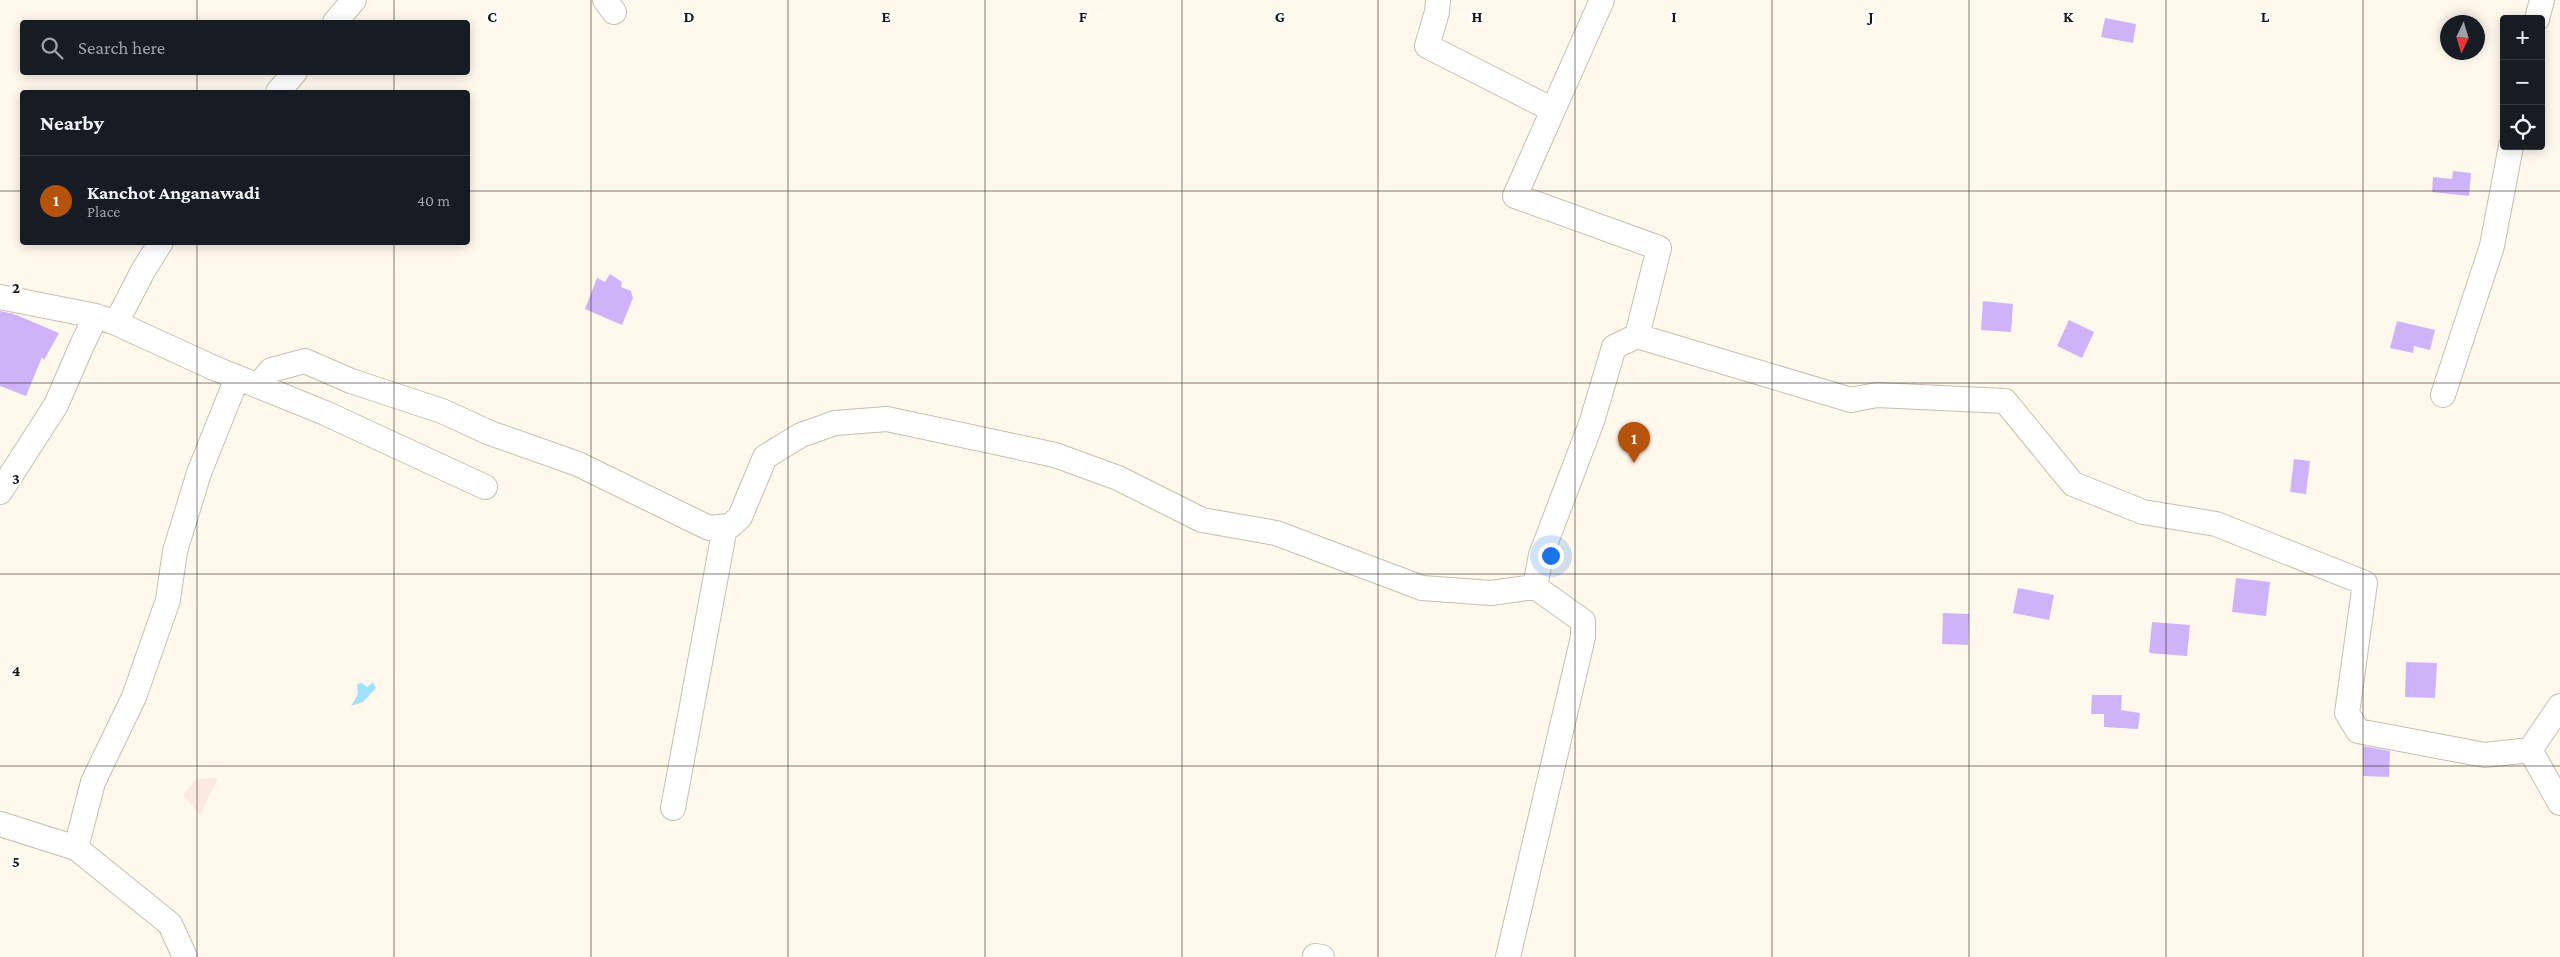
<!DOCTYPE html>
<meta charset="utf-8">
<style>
:root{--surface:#171b24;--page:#20242c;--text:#f1f3f6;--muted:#9ea1a6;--line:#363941;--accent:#b45309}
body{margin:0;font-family:"Crimson Pro",serif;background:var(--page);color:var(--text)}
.controls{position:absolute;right:15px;top:15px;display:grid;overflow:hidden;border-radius:5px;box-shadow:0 2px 12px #0003}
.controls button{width:45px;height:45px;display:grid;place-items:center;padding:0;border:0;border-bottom:1px solid var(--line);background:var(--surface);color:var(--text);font:25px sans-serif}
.compass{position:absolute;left:2440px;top:15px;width:45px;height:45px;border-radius:50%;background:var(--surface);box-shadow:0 2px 12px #0003;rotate:184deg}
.you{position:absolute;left:1550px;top:555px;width:18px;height:18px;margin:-12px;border:4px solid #fff;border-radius:50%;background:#1a73e8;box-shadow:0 0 0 8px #1a73e833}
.badge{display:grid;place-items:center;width:32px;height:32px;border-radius:50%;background:var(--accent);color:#fff;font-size:16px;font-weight:700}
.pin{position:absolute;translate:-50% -41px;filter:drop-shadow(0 1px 2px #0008)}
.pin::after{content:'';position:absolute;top:26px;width:18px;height:15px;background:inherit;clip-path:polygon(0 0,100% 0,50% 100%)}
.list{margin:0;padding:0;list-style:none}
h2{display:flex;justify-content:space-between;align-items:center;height:65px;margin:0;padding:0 20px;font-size:21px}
h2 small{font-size:16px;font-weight:400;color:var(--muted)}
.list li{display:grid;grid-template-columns:32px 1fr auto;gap:15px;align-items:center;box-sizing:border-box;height:90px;padding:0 20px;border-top:1px solid var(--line)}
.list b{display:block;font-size:19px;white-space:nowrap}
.list p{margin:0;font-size:16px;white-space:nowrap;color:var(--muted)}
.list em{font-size:16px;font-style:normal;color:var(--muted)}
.icon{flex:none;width:28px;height:28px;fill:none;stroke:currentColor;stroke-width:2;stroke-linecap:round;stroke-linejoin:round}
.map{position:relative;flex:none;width:2560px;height:957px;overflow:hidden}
.search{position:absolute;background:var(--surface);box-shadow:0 2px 12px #0003;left:20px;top:20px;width:450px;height:55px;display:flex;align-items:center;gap:12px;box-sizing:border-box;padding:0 18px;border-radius:5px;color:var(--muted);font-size:19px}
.panel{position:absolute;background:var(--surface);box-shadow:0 2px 12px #0003;left:20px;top:90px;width:450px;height:155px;border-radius:5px}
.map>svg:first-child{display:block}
</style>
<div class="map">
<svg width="2560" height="957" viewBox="0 0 2560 957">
<rect width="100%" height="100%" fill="#fef8ed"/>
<path fill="#fceae0" d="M218,778L200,815L183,795L196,779Z"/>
<path fill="#a2e1fe" d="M373,682L376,688L363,702L351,706L358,694L357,684L362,683L367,687Z"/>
<path fill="#cfb3f9" d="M2105,18L2136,24L2133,43L2101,37Z
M2453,171L2471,173L2469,196L2432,192L2433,177L2452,179Z
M610,274L622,282L621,287L631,291L633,298L622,325L585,309L597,278L605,282Z
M1983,301L2013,304L2011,332L1981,330Z
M0,311L14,314L59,333L44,360L42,357L26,396L0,386Z
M2069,320L2094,332L2082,358L2057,346Z
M2397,321L2435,330L2430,350L2414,346L2413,353L2390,348Z
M2294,459L2310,461L2306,494L2290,492Z
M2236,578L2270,582L2266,616L2232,612Z
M2018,588L2054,595L2049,620L2013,613Z
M1943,613L1969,614L1968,645L1942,644Z
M2152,622L2190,625L2187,656L2149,653Z
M2406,662L2437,663L2435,698L2405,697Z
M2092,695H2122L2121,710L2140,713L2138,729L2104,727V714H2091Z
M2363,746L2390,751L2389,777L2363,776Z"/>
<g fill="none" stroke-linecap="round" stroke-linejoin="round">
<g stroke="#c8bead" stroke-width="26">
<path id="street" d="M605,0L614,12
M1438,0L1437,12L1427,46L1553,110L1515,196L1659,248L1637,336L1851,400L1877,395L2005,401L2073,484L2143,512L2216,524L2365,583L2347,713L2358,731L2485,755L2530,750L2560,706
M2537,19L2542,0
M335,22L354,0
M278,92L295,72
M1553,110L1602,0
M0,297L96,316
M116,323L214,368L325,413L485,487
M258,386L271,370L305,361L351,381L442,411L490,433L578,464L709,528L730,526L740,517L765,457L801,435L835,423L887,419L1055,455L1118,478L1202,520L1276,533L1422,588L1491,593L1535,587L1541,555L1592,421L1614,347L1637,336
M2443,395L2492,246L2511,146
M0,492L56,405L82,345L96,316L116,323L144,269L161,242
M2530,750L2560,803
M673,808L725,527
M0,824L76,848L170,924L185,957
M76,848L93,782L134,697L168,600L175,551L199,473L237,378
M1315,956L1322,957
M1508,957L1583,637V621L1535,587"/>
</g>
<use href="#street" stroke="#fff" stroke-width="24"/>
</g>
<path fill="none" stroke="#1a1610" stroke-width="1" stroke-opacity="0.55" d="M197,0V22M394,0V22M591,0V957M788,0V957M985,0V957M1182,0V957M1378,0V957M1575,0V957M1772,0V957M1969,0V957M2166,0V957M2363,0V957M197,72V92M394,72V92M0,191H22M468,191H2560M197,242V957M394,242V957M0,383H2560M0,574H2560M0,766H2560"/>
<g font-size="16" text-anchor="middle" font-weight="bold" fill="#1a1610" stroke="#fff" stroke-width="5" stroke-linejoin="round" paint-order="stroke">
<text x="492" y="22">C</text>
<text x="689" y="22">D</text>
<text x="886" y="22">E</text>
<text x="1083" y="22">F</text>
<text x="1280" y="22">G</text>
<text x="1477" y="22">H</text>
<text x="1674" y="22">I</text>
<text x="1871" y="22">J</text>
<text x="2068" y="22">K</text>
<text x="2265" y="22">L</text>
<text x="16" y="293">2</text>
<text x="16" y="484">3</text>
<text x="16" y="676">4</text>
<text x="16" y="867">5</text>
</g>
</svg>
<div class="controls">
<button>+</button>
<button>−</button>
<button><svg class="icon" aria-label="locate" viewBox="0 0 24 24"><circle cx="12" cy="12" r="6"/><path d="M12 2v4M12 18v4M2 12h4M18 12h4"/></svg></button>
</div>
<svg class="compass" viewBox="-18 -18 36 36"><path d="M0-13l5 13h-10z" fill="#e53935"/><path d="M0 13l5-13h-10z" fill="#9ea1a6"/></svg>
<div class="you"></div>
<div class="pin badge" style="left:1634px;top:463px">1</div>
<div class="search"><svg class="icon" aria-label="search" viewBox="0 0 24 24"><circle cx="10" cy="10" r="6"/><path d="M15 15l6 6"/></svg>Search here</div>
<section class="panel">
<h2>Nearby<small></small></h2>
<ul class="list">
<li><span class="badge">1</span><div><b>Kanchot Anganawadi</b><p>Place</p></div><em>40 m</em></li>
</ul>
</section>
</div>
